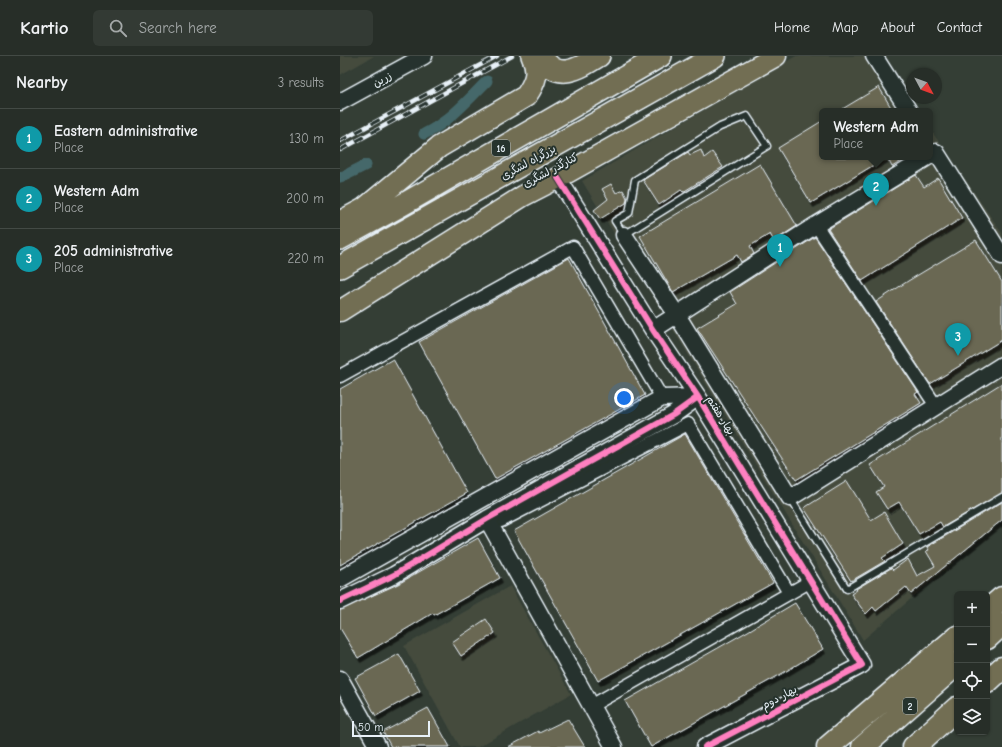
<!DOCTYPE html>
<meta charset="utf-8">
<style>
:root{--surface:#272e28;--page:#333a34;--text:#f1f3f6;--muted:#a4a8a8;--line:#434a45;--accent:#bca0f2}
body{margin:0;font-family:"Comic Neue","Playpen Sans Arabic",sans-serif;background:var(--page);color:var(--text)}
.controls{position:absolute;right:12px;bottom:12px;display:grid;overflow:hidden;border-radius:6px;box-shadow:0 1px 3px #0004}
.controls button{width:36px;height:36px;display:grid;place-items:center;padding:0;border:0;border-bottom:1px solid var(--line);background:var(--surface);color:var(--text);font:20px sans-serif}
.compass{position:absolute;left:566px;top:12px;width:36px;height:36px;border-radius:50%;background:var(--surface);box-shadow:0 1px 3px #0004;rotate:131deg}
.scale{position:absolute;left:12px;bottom:10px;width:78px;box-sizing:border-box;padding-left:4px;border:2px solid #e8f1f8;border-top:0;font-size:11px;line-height:14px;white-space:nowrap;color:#e8f1f8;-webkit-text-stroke:3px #26332d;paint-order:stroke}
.you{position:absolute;left:284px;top:342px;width:14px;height:14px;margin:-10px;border:3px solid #fff;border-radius:50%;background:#1a73e8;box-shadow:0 0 0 6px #1a73e833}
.badge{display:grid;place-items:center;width:26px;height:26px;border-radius:50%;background:var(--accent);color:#fff;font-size:13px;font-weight:700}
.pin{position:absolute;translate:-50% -33px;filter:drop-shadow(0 1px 2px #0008)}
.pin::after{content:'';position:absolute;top:21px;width:14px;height:12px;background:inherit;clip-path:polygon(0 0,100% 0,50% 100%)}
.popup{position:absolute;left:479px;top:52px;width:114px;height:52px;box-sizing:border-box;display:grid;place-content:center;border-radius:6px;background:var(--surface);filter:drop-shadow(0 1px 3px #0005);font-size:13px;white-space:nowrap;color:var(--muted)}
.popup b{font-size:15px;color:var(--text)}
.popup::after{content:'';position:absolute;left:50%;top:100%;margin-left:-8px;border:8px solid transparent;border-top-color:var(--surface)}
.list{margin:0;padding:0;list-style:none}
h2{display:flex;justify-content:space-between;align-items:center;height:52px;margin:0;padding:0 16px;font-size:17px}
h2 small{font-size:13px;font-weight:400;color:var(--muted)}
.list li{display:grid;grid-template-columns:26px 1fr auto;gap:12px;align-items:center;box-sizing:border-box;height:60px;padding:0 16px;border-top:1px solid var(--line)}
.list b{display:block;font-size:15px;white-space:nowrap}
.list p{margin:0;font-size:13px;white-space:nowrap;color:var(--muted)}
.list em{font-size:13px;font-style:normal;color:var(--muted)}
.icon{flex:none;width:22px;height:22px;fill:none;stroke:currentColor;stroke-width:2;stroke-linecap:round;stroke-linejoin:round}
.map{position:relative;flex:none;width:662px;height:691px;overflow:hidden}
header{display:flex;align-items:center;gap:24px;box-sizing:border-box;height:56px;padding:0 20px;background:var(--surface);border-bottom:1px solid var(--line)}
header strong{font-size:19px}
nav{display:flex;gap:22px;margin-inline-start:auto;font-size:14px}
.search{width:280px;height:36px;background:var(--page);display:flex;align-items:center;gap:10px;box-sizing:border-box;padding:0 14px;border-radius:6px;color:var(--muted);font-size:15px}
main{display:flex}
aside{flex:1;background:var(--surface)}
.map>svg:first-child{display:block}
</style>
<header>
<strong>Kartio</strong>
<div class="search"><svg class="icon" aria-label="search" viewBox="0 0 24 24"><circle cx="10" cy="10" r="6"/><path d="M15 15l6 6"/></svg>Search here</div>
<nav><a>Home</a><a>Map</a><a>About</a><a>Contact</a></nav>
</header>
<main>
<aside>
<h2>Nearby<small>3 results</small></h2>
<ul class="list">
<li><span class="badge" style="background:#0f9aa8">1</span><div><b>Eastern administrative</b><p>Place</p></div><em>130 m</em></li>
<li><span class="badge" style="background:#0f9aa8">2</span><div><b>Western Adm</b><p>Place</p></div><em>200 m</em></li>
<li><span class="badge" style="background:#0f9aa8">3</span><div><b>205 administrative</b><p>Place</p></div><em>220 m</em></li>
</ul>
</aside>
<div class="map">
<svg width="662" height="691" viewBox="0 0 662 691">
<defs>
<filter id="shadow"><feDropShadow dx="2.5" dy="4.5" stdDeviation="0" flood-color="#0009"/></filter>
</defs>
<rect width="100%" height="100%" fill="#343e35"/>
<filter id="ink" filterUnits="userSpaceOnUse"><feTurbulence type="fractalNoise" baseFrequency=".025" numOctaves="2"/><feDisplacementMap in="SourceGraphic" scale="8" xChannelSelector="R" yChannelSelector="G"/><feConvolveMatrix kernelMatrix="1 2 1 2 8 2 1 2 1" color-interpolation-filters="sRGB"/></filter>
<g filter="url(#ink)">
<path fill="#444b3e" d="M0,0H34L0,19Z
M456,0H540L578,55H482V101H590V73L662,177V465L523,584L242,125Z
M170,530L231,638L138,691H120L64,590Z"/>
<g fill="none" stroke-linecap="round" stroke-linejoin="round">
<path stroke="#44686a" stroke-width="11" d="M84,78C109,66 128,44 147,25
M10,117L26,109
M0,121L7,119"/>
</g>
<path fill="#6a6853" stroke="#e8f1f8" filter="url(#shadow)" d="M539,31L553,55H499Z
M482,65V101H547L471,147L438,92Z
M361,94L364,102L372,96L383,111L343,136L341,134L319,149L303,124L348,96L350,99Z
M547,101H568L552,111Z
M420,108L457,170L434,185L430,178L410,190L414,198L401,206L397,199L333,236L300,180Z
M576,119L584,131L598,122L622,162L522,225L488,173Z
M271,128L276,137L283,134L287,142L286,147L260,163L254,154L268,143L262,133Z
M475,181L578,336L575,338L581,347L456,424L357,272L397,248L390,236Z
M636,184L662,226V284L590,328L536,246L568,225Z
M229,202L305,339L155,423L79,286Z
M53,303L127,437L0,509V333Z
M662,327V437L603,471L600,466L579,478L559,446L547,453L536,436L544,431L530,409Z
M345,378L433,527L258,625L174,475Z
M507,425L531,464L544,456L563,488L542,502L545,505L511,525L464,452Z
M662,446V464L571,538L566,531L536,555L533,551L526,558L511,538L517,534L516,533L551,512L553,514L568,503L577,520L595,510L586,495L589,494L587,491Z
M138,482L160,522L94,559L93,557L18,602L0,572V554L58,528Z
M455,547L483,593L443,617L311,691L285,645L408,575Z
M146,563L155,577L121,600L112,586Z
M59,598L80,635L36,660L15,622Z
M88,652L110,691H51L43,676Z
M228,663L245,691H168L198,675L199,677Z"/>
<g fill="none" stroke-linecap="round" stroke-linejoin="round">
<g stroke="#e8f1f8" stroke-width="9">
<path id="service" d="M407,60L427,90L284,179L275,165L289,157L295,124L380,71Z
M450,442L507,533L662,441"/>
</g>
<g stroke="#e8f1f8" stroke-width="15">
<path id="minor" d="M476,169L596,350
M0,320L233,191L322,342
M147,463L161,465L348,368L449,537
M251,650L471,525"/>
</g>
<g stroke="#e8f1f8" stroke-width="19">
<path id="tertiary" d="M534,0L569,55
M0,46L84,0
M590,100L596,96L662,200
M218,122L313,274L358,341L522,609L365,691
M284,179L337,259L450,442L662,309
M313,274L476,169L588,101
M147,463L274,691
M0,523L322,342L358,341
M0,545L54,519L147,463L333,359L358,341
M0,623L38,691"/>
</g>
<g stroke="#e8f1f8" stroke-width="23">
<path id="primary" d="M0,255L183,140L218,122L436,0"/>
</g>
<g stroke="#e8f1f8" stroke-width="24">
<path id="trunk" d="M202,0C217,27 240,12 259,0
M0,166L24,153L99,91L186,40C195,27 200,15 192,0
M0,183L62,149L321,0
M0,211L375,0"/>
</g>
<g stroke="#e8f1f8" stroke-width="25">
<path id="motorway" d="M647,555L662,542
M647,582L662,568
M647,626L662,612
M488,691L617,581
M523,691L617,608
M574,691L617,652"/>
</g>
<use href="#service" stroke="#26332d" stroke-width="6"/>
<use href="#minor" stroke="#26332d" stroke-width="12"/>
<use href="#tertiary" stroke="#26332d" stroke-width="16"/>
<use href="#primary" stroke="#726e52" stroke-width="20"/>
<use href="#trunk" stroke="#726e52" stroke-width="21"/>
<use href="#motorway" stroke="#726e52" stroke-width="22"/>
<g stroke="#e8f1f8" stroke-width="4.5">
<path id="rail" d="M0,85L157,0
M0,94L172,0"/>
</g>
<use href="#rail" stroke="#26332d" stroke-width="3" stroke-dasharray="9" stroke-linecap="butt"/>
<g stroke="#26332d" stroke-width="8">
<path id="cycleway" d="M218,122L313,274L358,341L522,609L365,691
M0,545L54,519L147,463L333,359L358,341"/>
</g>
<use href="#cycleway" stroke="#ff80c0" stroke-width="6"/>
</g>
</g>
<g text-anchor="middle" stroke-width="4" stroke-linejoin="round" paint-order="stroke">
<g fill="#26332d" stroke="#aeb8bb" stroke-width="1">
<rect x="152" y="84" width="18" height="16" rx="3"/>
<rect x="563" y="642" width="14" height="16" rx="3"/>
</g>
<g font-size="10" font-weight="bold" fill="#e8f1f8">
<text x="161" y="96">16</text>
<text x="570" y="654">2</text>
</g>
<g font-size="11" fill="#e8f1f8" stroke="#26332d">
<text transform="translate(42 23) rotate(-29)" y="4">زرین</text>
<text transform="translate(188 106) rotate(-29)" y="4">بزرگراه لشگری</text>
<text transform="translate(210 114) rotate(-28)" y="4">کنارگذر لشگری</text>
<text transform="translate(381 359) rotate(58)" y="4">بهار هفتم</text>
<text transform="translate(439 641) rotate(-28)" y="4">بهار دوم</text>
</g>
</g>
</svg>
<div class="controls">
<button>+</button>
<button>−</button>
<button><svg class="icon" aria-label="locate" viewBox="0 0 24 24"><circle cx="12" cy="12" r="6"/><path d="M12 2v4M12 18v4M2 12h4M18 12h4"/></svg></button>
<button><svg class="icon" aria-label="layers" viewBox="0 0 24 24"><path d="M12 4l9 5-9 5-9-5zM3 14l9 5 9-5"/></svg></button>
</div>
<svg class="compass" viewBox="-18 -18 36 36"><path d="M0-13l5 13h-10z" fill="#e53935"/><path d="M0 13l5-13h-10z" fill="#a4a8a8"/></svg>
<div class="scale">50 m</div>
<div class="you"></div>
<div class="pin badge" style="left:440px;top:211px;background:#0f9aa8">1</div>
<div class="pin badge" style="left:536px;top:150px;background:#0f9aa8">2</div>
<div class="popup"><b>Western Adm</b>Place</div>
<div class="pin badge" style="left:618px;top:300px;background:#0f9aa8">3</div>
</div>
</main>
